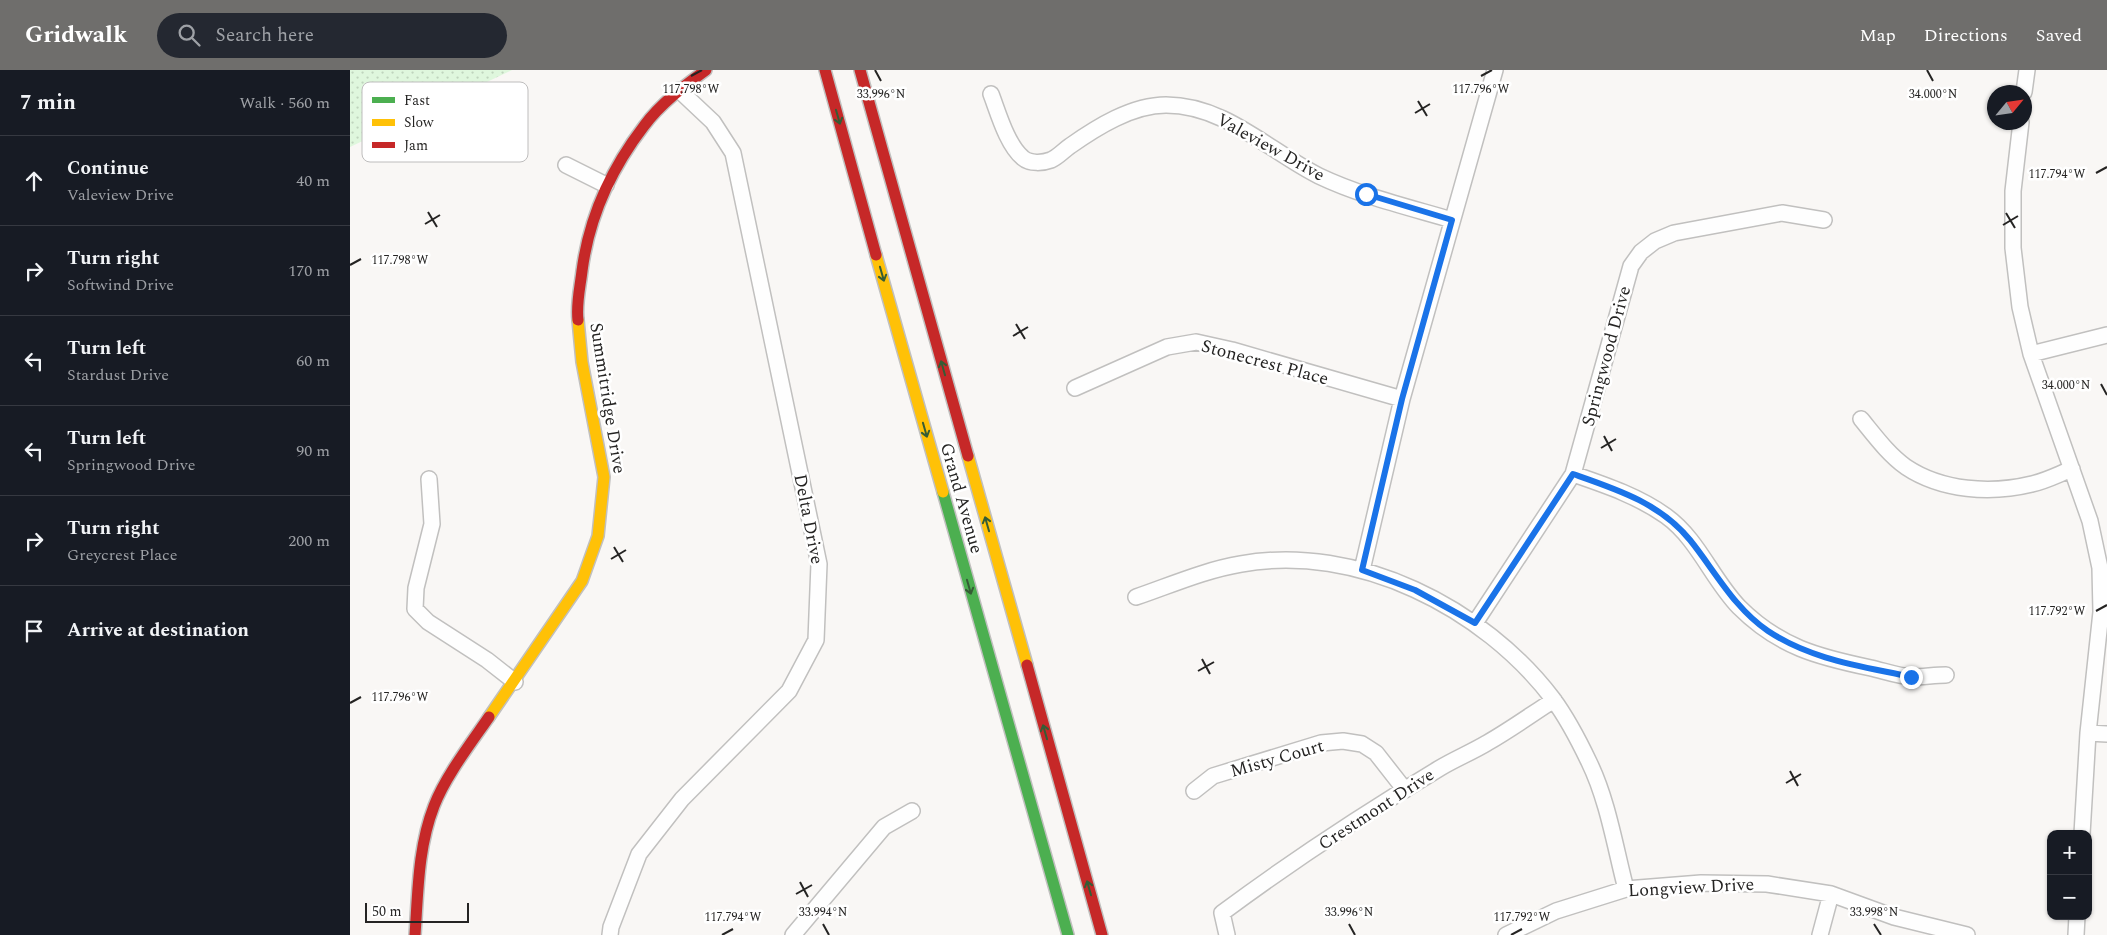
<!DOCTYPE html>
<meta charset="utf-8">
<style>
:root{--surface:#171b24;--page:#242831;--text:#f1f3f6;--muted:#9ea1a6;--line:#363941;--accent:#6f6e6c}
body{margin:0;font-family:Spectral,serif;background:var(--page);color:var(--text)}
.controls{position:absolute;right:15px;bottom:15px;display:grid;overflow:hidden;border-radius:10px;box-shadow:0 1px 4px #0004}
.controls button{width:45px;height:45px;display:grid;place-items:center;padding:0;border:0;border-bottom:1px solid var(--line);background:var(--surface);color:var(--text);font:25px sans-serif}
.compass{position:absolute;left:1637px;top:15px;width:45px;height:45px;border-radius:50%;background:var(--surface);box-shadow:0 1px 4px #0004;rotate:61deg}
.scale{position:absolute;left:15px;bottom:12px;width:104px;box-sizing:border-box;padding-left:5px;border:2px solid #252423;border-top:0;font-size:14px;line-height:18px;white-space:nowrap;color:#252423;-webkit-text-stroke:4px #fff;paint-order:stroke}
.stop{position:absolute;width:15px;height:15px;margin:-11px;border:4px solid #1a73e8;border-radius:50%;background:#fff}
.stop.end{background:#1a73e8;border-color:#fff;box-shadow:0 1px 5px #0008}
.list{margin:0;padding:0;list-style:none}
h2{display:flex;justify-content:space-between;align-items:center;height:65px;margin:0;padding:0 20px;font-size:21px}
h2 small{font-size:16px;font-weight:400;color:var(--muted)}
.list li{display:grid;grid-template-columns:32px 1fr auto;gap:15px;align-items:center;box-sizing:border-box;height:90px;padding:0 20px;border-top:1px solid var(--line)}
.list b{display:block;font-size:19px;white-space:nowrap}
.list p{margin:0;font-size:16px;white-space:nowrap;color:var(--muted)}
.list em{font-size:16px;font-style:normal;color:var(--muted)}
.icon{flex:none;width:28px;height:28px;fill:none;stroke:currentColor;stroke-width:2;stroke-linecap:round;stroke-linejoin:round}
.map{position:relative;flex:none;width:1757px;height:865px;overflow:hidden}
header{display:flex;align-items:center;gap:30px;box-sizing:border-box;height:70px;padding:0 25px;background:var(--accent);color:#fff}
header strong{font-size:24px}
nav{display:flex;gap:28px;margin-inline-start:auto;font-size:18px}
.search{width:350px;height:45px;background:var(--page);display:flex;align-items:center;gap:12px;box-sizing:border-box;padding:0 18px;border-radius:28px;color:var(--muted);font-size:19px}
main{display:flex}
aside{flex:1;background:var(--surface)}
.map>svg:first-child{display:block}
</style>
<header>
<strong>Gridwalk</strong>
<div class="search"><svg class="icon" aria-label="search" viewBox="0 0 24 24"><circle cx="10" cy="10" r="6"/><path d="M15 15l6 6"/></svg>Search here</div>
<nav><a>Map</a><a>Directions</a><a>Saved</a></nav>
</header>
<main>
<aside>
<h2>7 min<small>Walk · 560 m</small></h2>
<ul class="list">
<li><svg class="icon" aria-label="ahead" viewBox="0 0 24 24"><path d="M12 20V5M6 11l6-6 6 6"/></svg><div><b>Continue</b><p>Valeview Drive</p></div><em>40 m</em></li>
<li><svg class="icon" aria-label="right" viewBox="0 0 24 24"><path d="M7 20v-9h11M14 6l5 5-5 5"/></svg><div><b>Turn right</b><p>Softwind Drive</p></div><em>170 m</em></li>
<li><svg class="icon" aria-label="left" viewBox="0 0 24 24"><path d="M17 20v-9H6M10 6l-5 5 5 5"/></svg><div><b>Turn left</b><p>Stardust Drive</p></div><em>60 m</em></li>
<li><svg class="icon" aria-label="left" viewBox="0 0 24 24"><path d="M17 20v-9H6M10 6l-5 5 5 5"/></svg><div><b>Turn left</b><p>Springwood Drive</p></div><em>90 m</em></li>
<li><svg class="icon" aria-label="right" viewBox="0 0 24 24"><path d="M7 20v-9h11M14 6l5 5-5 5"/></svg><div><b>Turn right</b><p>Greycrest Place</p></div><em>200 m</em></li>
<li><svg class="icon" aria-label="arrive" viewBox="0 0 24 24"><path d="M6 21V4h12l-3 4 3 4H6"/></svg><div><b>Arrive at destination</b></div></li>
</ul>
</aside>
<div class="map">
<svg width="1757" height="865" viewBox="0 0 1757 865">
<defs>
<pattern id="grass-dots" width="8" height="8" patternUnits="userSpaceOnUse" patternTransform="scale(1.25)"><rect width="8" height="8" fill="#dff7dd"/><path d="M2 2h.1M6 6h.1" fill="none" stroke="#bfd4bd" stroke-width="1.8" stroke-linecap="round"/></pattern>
</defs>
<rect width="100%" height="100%" fill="#f9f7f5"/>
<path fill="url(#grass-dots)" d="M0,0H162L0,77Z"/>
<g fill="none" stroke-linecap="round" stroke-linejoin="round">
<g stroke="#c1c0bf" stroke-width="18">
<path id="street" d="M1674,22L1677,0
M641,24C648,42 657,75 673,88C680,94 693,93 701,90C708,87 714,80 720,76C747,57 782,35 816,35C875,35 919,81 969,106C1011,126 1058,137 1102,150
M1671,52L1663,121V178L1670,237L1681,284L1740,451L1750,498L1751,542L1738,663L1732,764
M216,95L256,115
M1681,284L1757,265
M725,318L817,277L846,272L882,280L1052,329
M1511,349C1525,366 1538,384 1556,397C1592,421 1641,424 1682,414C1696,411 1709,404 1722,399
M1223,404C1255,415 1288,426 1316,446C1348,469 1362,509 1389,537C1429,577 1468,587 1521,598C1534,601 1548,606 1562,607C1573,607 1585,605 1596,605
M79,409L82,454L66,518L65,539L78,552L137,590L165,612
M1012,500L1052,329L1145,0
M786,527C821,515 855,500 891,494C1007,473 1134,538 1203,629C1217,648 1229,671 1239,692C1258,731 1265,777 1276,819
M1125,553L1223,404L1281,196L1291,182L1305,171L1324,163L1432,143L1474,150
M1738,663L1757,664
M844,721L863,706L971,673L993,671L1012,674L1026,683L1055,720
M260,865L261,857L289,784L332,729L439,621L466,570L469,494L383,83L363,52L329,20
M443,865L534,757L562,741
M877,865L872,843C942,791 1015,743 1090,698C1105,689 1122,682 1137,673C1160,660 1182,644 1204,630
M1156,865L1206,841L1276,819L1351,813L1417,814L1481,824L1544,847L1617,865
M1470,865L1481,824
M1726,865L1727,846"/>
</g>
<g stroke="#c1c0bf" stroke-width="14">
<path id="fast" d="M593,422L718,865"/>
</g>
<g stroke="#c1c0bf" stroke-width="14">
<path id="slow" d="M526,185L593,422
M618,386L677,595
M139,647L232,511L248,466L254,407L232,292L228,250"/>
</g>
<g stroke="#c1c0bf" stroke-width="14">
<path id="jam" d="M475,0L526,185
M510,0L618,386
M228,250C226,234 230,218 232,201C239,147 261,99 294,56C310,34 334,16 356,0
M677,595L752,865
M65,865C68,822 68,777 84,736C95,707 121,673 139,647"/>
</g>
<use href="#street" stroke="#fefefe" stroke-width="15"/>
<use href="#fast" stroke="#4caf50" stroke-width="11"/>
<use href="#slow" stroke="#ffc107" stroke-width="11"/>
<use href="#jam" stroke="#c62828" stroke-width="11"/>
</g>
<defs><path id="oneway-shaft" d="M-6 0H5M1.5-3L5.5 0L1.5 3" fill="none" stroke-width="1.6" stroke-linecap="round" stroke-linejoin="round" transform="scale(1.25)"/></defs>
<g stroke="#355c35">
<use href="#oneway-shaft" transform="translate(488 47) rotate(74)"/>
<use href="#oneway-shaft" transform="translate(532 204) rotate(74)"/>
<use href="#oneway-shaft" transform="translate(593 298) rotate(-106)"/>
<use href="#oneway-shaft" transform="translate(575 360) rotate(74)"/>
<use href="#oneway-shaft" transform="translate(637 454) rotate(-106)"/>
<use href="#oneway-shaft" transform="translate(619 517) rotate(74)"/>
<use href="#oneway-shaft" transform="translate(695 662) rotate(-106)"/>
<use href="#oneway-shaft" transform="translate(739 818) rotate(-106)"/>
</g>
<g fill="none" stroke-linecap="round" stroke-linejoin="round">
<path stroke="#1a73e8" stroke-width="6" d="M1016,124L1102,150L1052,329L1012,500L1065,520L1125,553L1223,404C1266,419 1310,433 1340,470C1365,501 1384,538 1418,561C1462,590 1511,596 1561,607"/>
</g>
<path fill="none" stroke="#252423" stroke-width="2" d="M525,0L531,11M1577,0L1583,11M341,6L352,0M1131,6L1142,0M1068,31L1077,46M1065,43L1080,34M1746,103L1757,97M78,142L87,157M1656,143L1665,158M75,154L90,145M1653,155L1668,146M0,195L11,189M666,254L675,269M663,266L678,257M1751,314L1757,325M1254,366L1262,381M1251,378L1266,369M264,477L273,492M261,489L276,480M1746,541L1757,535M852,589L860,604M848,601L864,592M0,633L11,627M1440,701L1448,716M1436,713L1451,704M450,812L458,827M446,824L462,815M473,854L479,865M999,854L1005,865M1524,854L1531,865M372,865L383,859M1161,865L1172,859"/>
<g text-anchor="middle" stroke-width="5" stroke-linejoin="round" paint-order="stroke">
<g font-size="18" fill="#252423" stroke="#fff">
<text transform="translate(921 77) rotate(29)" y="6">Valeview Drive</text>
<text transform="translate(1256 286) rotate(-75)" y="6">Springwood Drive</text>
<text transform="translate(915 292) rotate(15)" y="6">Stonecrest Place</text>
<text transform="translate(258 328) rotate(81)" y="6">Summitridge Drive</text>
<text transform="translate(612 428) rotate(74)" y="6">Grand Avenue</text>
<text transform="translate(459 449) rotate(79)" y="6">Delta Drive</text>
<text transform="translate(927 688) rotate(-16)" y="6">Misty Court</text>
<text transform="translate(1026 739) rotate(-33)" y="6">Crestmont Drive</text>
<text transform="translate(1341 817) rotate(-3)" y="6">Longview Drive</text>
</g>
</g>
<rect x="12" y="12" width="166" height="80" rx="8" fill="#fff" stroke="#bebdbd" stroke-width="1"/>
<rect x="22" y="27" width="23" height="6" fill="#4caf50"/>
<rect x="22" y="49" width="23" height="7" fill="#ffc107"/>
<rect x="22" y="72" width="23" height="6" fill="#c62828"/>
<g font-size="14" fill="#252423">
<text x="54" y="35">Fast</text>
<text x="54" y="57">Slow</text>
<text x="54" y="80">Jam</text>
</g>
<g font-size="12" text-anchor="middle" fill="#252423" stroke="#fff" stroke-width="5" stroke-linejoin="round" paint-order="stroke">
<text x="341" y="23">117.798°W</text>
<text x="1131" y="23">117.796°W</text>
<text x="531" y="28">33.996°N</text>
<text x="1583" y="28">34.000°N</text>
<text x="1707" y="108">117.794°W</text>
<text x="50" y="194">117.798°W</text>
<text x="1716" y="319">34.000°N</text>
<text x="1707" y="545">117.792°W</text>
<text x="50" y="631">117.796°W</text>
<text x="473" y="846">33.994°N</text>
<text x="999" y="846">33.996°N</text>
<text x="1524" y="846">33.998°N</text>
<text x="383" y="851">117.794°W</text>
<text x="1172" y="851">117.792°W</text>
</g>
</svg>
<div class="controls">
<button>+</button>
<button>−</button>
</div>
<svg class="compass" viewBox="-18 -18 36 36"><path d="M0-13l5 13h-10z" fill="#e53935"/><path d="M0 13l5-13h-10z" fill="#9ea1a6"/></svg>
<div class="scale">50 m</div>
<div class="stop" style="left:1016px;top:124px"></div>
<div class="stop end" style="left:1561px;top:607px"></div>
</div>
</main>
